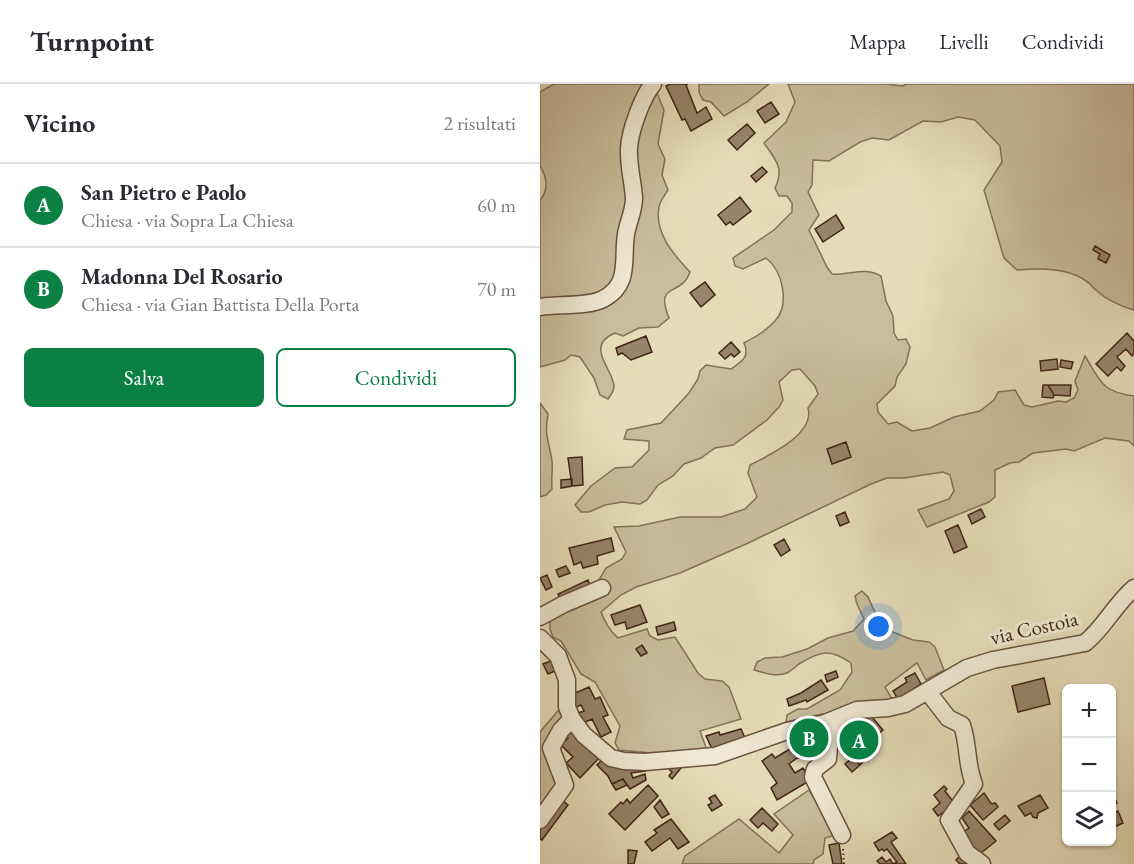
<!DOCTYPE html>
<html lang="it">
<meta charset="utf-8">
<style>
:root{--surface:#fff;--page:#f7f7f7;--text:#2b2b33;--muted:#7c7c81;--line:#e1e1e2;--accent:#0b8043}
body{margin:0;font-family:"EB Garamond",serif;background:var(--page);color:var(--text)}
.controls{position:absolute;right:18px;bottom:18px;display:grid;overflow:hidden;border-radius:9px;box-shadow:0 2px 4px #0004}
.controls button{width:54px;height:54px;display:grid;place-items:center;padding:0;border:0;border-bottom:2px solid var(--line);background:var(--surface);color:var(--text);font:30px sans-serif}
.you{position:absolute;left:339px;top:543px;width:21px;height:21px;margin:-15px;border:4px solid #fff;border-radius:50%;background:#1a73e8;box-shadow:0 0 0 9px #1a73e833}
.badge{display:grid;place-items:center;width:39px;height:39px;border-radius:50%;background:var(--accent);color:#fff;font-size:20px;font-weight:700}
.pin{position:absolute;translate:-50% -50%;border:3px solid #fff;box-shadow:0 2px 6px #0006}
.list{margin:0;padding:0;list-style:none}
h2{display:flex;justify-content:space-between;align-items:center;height:78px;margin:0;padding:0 24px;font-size:26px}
h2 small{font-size:20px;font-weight:400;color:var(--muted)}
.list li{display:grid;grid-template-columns:39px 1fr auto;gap:18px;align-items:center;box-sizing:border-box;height:84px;padding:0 24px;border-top:2px solid var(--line)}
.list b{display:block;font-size:22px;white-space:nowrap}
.list p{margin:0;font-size:20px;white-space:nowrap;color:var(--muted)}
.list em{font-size:20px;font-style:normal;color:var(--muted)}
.actions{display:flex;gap:12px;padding:18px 24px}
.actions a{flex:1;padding:14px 0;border:2px solid var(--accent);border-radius:9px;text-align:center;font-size:21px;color:var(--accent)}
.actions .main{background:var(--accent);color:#fff}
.icon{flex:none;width:33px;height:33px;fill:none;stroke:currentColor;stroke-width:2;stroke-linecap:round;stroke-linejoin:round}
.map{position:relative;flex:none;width:594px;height:780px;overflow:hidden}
header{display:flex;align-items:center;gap:36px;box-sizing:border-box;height:84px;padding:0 30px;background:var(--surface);border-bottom:2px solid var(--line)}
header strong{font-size:28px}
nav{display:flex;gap:33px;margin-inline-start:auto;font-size:21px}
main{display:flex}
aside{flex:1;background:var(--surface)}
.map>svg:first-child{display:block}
</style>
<header>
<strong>Turnpoint</strong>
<nav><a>Mappa</a><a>Livelli</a><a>Condividi</a></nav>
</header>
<main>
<aside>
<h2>Vicino<small>2 risultati</small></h2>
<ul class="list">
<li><span class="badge">A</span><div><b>San Pietro e Paolo</b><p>Chiesa · via Sopra La Chiesa</p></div><em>60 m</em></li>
<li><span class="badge">B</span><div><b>Madonna Del Rosario</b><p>Chiesa · via Gian Battista Della Porta</p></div><em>70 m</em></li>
</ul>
<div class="actions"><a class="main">Salva</a><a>Condividi</a></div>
</aside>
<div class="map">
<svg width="594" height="780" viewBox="0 0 594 780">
<rect width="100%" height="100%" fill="#e6dcb9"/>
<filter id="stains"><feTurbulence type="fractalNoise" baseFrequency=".00333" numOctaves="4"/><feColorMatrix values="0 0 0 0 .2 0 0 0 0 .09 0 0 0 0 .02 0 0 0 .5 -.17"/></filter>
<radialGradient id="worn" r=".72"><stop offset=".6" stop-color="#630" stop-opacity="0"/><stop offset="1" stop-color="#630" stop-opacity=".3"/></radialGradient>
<path fill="#cabd9d" stroke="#86705a" stroke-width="1.5" d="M14,0H113L124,26L118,60L125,75L122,91L128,106C125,111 120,117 119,123C114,149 134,171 150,188C141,214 114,197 129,234L118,243L99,244L83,252L75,249C44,262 73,285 74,302C74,308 71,310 68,315L60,311L54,294L40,273L31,271L25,276L0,283V116C9,106 7,93 0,82V8Z
M159,0H229L207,18L184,32L171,18L163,16L159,8Z
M248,0H346L362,2L367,0H594V226C580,222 568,217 557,207C553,204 550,199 546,197C529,184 498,184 477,186L464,174L444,106L462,78L460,62L435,36L418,33L401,38L383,37L349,56L332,54L320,58L289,77L273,76L272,101L268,108L279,131L269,146L287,183L292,190C309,192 324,182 341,192L346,217L353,232L354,249L358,256L366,255L370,263L366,280L357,293L355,302L337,320L338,328L348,340L357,338L372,347L390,344L414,333L440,327L454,316L458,308L475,306L484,321L492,323L518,317L526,318L534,314L538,306L535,297L545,272C561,298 562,308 594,312V362L589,357L565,354L534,367L526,365L493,369L479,378L470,379L455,386V413L449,418L387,443L378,426L409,415L414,407L410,391L403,388L364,394H347L331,400L206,460L140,489L96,503L81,511L61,528C65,539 69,546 78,554L107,545L110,552L118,556L135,553L158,589L165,595L182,597L189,603L201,635L160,647L167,666L111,669L79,666L75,659L80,642L55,598L41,590L21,557L13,553L10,545V535L50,511L66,484L82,475L86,468L74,443L99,442L140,433H181L205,425L217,413L208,389L210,381C230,371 275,350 268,324L278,310L275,302L260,285L252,286L239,298L243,316L239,323L227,336L193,361L175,364L161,374L144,380L133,392L118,401L107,416L100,420L82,418L65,421L49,428H41L35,421L51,402L75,384L92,383L109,366V357L84,355L87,346L121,339L149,309L158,295L160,287L166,281L191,285C202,277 210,273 204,259C215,253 226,247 235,237C250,221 243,187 226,174L203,185L195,182L193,174L234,146L252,128V119L247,112H239L235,104C245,84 235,75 224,59L246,38L255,18Z
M0,319L8,330C4,353 9,356 12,377C13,385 11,396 12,405L6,411L0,413Z
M322,507L328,513L338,535L345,540L350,547L373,556L389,558L395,563L404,586L386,596L377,579L345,603L352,615L246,638L247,631L258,625H267L300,606L312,588L311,579C290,564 280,567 259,580C255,583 251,587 247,589C236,593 225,589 214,586L217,578L225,574L242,573L267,565L288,554L313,547L324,535L317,520L315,512Z
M22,622L23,633L11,648L17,692L16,704L0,727V648Z
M269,706L290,738L295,751L285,754L283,770L274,776L273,780H142L145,772L199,735L239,769L253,751L234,730Z"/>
<path fill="#97846b" stroke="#422416" stroke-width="1.5" d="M130,0H148L146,1L157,29L166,23L172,35L151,47L145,35L142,36L126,2Z
M231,18L239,30L225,39L217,27Z
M207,40L215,49L197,66L188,56Z
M222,83L227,88L216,98L211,92Z
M200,113L211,127L193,141L190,138L186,141L178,131Z
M296,131L304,144L283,158L275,145Z
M555,162L570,171L566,179L558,175L560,170L553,166Z
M165,198L175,211L161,223L150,209Z
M587,249L594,257V270L592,272L586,265L577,273L585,282L581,287L577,283L568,292L556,280Z
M106,252L112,268L91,276L82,269L78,271L76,264Z
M191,258L200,268L194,273L191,270L185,275L179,269Z
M517,275L518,285L501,287L500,277Z
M521,276L533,278L531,285L520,283Z
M503,301H508L514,311L513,314L502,313Z
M508,301H531L530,312L514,311Z
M306,358L311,373L292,380L287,365Z
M42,373L43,401L32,402L28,374Z
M32,395V402L21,404V396Z
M441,425L445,433L432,440L428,431Z
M305,428L309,438L300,442L296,432Z
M418,441L427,463L414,469L405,447Z
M71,454L74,467L57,472L58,480L43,484L41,478L34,481L29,464Z
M244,455L250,466L241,472L234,461Z
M26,482L30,489L19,493L16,486Z
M7,491L12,503L6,506L0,494Z
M48,496L51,504L22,518L18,510Z
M100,521L107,538L87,545L85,538L75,541L71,531Z
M134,538L136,546L118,551L116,543Z
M102,561L107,569L101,572L96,565Z
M13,576L17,586L8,590L3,580Z
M296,587L298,593L287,598L285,591Z
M375,589L381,600L358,615L353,607L367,598L365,594Z
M504,594L510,620L478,628L472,602Z
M281,596L288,606L267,618L266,616L249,622L247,615L261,609Z
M49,603L55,615L60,613L68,631L63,633L71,648L61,653L52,635L39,641L35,630L44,627L41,621L36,623L31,611Z
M328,628L343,646L332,654L338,660L329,667L331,670L320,681L302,661L306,657L301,652Z
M24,645L36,647L61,672L40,694L26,679L33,673L21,661L28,654Z
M201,645L205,654L172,665L166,652L179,648L180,651Z
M285,645L287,660L253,665L251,649Z
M253,663V665L265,664L266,673L257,674L249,680L255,689L263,684L271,696L237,716L231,704L237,699L222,677L232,670L235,674Z
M65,673L104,680L105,687L91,689L93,694L105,690L106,696L90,705L83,695L72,700L68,692L57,681Z
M313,673L320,681L312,688L305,680Z
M136,678L141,684L132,695L129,692L132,688L129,685Z
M83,695L87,701L76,706L72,700Z
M108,701L118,712L85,746L69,730L81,718L83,720L87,715L90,719Z
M404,702L407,705L405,707L415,720L398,732L393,725L400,719L394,711Z
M572,708L577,719L572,721Z
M444,709L450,718L452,720L455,719L458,723L443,736L430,721Z
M175,711L182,721L172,727L168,721L172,719L169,714Z
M500,711L508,724L498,729L497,734L493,733L491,729L485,732L478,722Z
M19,714L28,721L2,756L0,755V741Z
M120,716L129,730L122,734L114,723Z
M222,724L238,740L232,747L223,739L218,744L210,736Z
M429,727L456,757L436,773L419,751L429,744L422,734Z
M578,727L583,739L572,744V730Z
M465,731L470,737L459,746L454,740Z
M131,735L149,758L138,765L130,754L112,767L105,758L117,749L114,746Z
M352,748L357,754L351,758L366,780H353L357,778L347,765L344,767L342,765L339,767L334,759Z
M299,759L302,780H293L289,761Z
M88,766L97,767L94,780H88Z
M423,769L435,780H420L416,776Z
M342,773L346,778L350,775L353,780H340L337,777Z"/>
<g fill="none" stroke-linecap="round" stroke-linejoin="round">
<g stroke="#6b523f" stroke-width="19">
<path id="minor" d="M0,223C18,220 48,223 63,215C91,201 82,175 86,150C88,138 94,127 94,114C93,98 88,81 89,64C90,47 102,13 113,0
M0,533L24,520L62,504
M0,554L18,572L27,596V623L32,635L44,651L71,674L84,677L105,678L175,672L247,647L285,639L317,626L348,624L365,620L427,584L453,576L545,559C564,544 575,520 594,504
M388,608L408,634L422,641C429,662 426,680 434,700L409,736L427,769L442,780
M0,736L25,701L11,664L21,646L32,635
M302,751L273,693L275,685L288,675L289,663L304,631"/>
</g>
<path stroke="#422416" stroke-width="2" stroke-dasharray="1.5 3" stroke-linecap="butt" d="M303,765L304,780"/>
<use href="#minor" stroke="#efe8d2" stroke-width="16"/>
</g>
<g text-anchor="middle" stroke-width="6" stroke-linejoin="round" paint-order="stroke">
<g font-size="21" fill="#422416" stroke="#efe8d2">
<text transform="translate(494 544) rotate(-13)" y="7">via Costoia</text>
</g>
</g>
<rect width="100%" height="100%" filter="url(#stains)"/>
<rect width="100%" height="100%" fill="url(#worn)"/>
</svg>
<div class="controls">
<button>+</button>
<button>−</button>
<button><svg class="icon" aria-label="layers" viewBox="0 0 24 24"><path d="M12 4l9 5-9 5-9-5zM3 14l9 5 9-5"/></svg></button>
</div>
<div class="you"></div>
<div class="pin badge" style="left:319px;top:656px">A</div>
<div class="pin badge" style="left:269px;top:654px">B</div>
</div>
</main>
